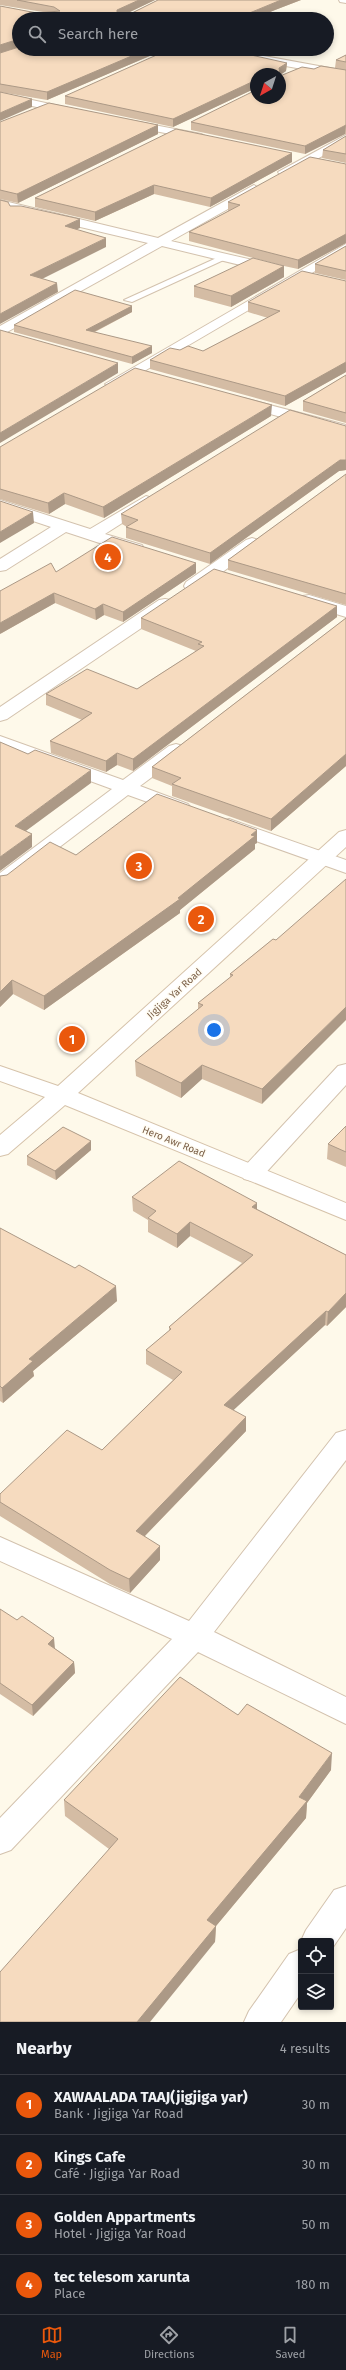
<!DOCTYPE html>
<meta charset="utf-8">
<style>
:root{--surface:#171b24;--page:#242831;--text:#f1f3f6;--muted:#9ea1a6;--line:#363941;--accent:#ea580c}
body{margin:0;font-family:"Fira Sans",sans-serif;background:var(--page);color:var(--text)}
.controls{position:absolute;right:12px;bottom:12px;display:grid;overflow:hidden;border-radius:4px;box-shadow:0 2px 6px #0003}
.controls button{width:36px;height:36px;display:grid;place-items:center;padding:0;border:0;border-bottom:1px solid var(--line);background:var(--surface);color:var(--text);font:20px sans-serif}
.compass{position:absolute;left:250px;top:68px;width:36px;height:36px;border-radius:50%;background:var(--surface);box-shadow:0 2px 6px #0003;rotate:219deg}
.you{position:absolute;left:214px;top:1030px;width:14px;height:14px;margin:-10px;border:3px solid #fff;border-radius:50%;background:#1a73e8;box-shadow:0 0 0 6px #1a73e833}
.badge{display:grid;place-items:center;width:26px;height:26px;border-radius:50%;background:var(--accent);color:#fff;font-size:13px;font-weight:700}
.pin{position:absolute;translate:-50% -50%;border:2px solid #fff;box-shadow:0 1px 4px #0006}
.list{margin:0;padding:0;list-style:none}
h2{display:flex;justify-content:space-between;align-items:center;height:52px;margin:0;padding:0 16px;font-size:17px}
h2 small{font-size:13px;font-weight:400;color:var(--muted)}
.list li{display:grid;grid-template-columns:26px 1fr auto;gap:12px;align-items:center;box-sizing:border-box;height:60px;padding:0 16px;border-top:1px solid var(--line)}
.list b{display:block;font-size:15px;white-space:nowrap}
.list p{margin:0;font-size:13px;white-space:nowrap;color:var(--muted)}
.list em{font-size:13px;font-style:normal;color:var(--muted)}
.icon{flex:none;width:22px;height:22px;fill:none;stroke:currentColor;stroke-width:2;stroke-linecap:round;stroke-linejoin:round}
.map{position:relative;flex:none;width:346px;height:2022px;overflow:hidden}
.search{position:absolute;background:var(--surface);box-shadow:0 2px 6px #0003;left:12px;right:12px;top:12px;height:44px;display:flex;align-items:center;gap:10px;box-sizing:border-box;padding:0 14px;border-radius:22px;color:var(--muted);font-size:15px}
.sheet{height:292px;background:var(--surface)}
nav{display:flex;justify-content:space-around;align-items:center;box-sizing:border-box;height:56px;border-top:1px solid var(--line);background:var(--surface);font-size:11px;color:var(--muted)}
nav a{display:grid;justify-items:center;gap:2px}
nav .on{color:var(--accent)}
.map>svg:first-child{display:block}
</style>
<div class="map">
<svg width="346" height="2022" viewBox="0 0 346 2022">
<rect width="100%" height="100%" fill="#fef9ea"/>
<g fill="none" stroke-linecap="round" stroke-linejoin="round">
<g stroke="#d3c2ae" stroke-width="2">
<path id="lane" d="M221,256L228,258L132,302L124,300Z"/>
</g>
<g stroke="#d3c2ae" stroke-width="2">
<path id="street" d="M339,0H346V3L340,2Z
M204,49H226L346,71V77L209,52Z
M0,93L73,109L79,112L73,115L0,99Z
M128,120L201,134L207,137L201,140L124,125L122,123L124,121Z
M346,135V143L288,175H280L278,172Z
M254,185L260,189L258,192L171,241L278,266L280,269L278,272L273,273L162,246L0,336V326L148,243L0,208V200L158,238Z
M346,244V253L117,387L112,388L105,384Z
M243,398L346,425V435L238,405L236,402L238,399Z
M146,496L152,498L154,501L152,504L105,534L142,545L144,549L142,553H130L66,532L6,570L0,571V559L51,527L0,510V500L90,529Z
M252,538L258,540L260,543L258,546L198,590H186L184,586L186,582L246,540Z
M309,595L346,606V617L303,604L300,600L303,596Z
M165,599L171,600L174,604L171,608L7,719L0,721V707L159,600Z
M0,736L123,780L169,746L176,744L183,746L185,750L183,754L140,786L188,804L191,808L188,812L181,814L128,795L7,887L0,889V873L112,789L0,748Z
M229,819L346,860V873L222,829L219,825L222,821Z
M346,1064V1085L260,1179L252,1181L244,1179L240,1173L244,1167L338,1066Z
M346,1430V1460L214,1632L346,1697V1724L198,1652L11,1850L0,1854V1818L172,1639L0,1561V1537L189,1621L336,1433Z
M346,1886V1928L331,1950V1941H301L306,1930L334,1890Z
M301,1949V1993L281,2022H244L249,2011L289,1954Z"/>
</g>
<g stroke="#d6c3ab" stroke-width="2">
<path id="secondary" d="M346,830V847L78,1093L346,1203V1220L65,1105L8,1154L0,1156V1135L45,1097L0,1081V1066L58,1086L339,832Z"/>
</g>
<use href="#lane" fill="#fff" fill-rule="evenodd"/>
<use href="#street" fill="#fff" fill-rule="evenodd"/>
<use href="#secondary" fill="#fff" fill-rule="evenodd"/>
</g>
<path fill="#d4bca4" d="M0,0H155L128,13H132L158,0H301L275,10L253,19H19V47L0,53V6L37,13L43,12L0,5Z
M19,49H166L47,100L0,92V53Z
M346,55V70L335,68L336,60Z
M287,63L286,71L280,75V74H256V88L173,127L65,104V96Z
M314,69L346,70V134H345L305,154L191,130V122Z
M0,122L158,125V134L18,203L0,199Z
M346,136V163L322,158L323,150Z
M292,162L210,207L154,194L95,221L35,207V198Z
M346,164V243L298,269L284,266V277L231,307L194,297V286L284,266L189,241V232L228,211V202Z
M346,246V280L315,273V264Z
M346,281V372L285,406L150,369V360L180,350L203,351L268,318L248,312V302Z
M132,306V312L95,332L152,353L132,364L14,332V325Z
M346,375V423L303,411V401Z
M271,416L104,518L65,504L49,514L0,499V447Z
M346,426V470L339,471L210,564L126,538V527H127L122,524L121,514Z
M346,474V605L228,570V560Z
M196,563V573L123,622L104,615L96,620L55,603L0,634L56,572Z
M337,606V617L133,771L117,765L106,772L51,753L50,741L82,720L46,705V694L137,689L196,651L141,629V618Z
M346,618V766L271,831L172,796V786L152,778V767Z
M257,843L255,844V849L180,910V913L44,1010L13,994L0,1007L7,875L76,855Z
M273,939L262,1104L202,1079L181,1098L136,1076L135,1061L198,1010V1003L230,978V974Z
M346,1126V1167L327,1159L328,1144Z
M91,1141V1150L56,1180L27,1165V1156Z
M132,1197L257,1203V1209L346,1255V1307L327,1326L325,1325L233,1410L246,1431L145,1536L160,1560L130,1593L110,1584L0,1516V1494L102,1450L173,1380L146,1364V1350L169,1331V1327L242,1263L190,1236L177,1248L148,1232V1220L133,1211Z
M0,1228L117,1301L33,1371L34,1376L3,1403L0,1401Z
M0,1609L74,1662L75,1673L33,1716L0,1694Z
M238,1715L331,1770L307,1803L306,1818L216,1926L215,1942L109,1849L65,1816L64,1800Z"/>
<path fill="#ac9986" d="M139,0H155L117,18V10Z
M281,0H301L275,10L253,19H235Z
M19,39V47L0,53V45Z
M148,49H166L47,100V92Z
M287,63L286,71L280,75V74H279V68Z
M256,80V88L173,127V119Z
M32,99V107L0,121V113Z
M158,125V134L18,203L17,194Z
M346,125L345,134L305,154V146Z
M292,153V162L210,207L211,198Z
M154,185V194L95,221V212Z
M80,219V228L65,235V226Z
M346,234V243L298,269V260Z
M106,238V247L30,285V275Z
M284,266V277L231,307V296Z
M57,283L58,292L0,324V314Z
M132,306V312L86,336V330Z
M152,346V353L132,364V357Z
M346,362V372L285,406V396Z
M118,363V373L0,443V433Z
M272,405L271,416L104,518L103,507Z
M340,460H346V470L339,471L210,564V553Z
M64,493L65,504L49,514L48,503Z
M33,512L34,523L0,543V532Z
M196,563V573L123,622V612Z
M54,593L55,603L0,634V623Z
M103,604L104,615L96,620L95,609Z
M337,606V617L133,771V759Z
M117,753V765L106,772V761Z
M346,754V766L271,831V819Z
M91,770V783L15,839V826Z
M257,830V843L255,844V849L180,910V913L44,1010V996L178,898Z
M32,834V847L0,871V857Z
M12,980L13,994L0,1007V992Z
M346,1007V1020L262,1104V1089Z
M202,1065V1079L181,1098V1083Z
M91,1141V1150L56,1180L55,1171Z
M257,1203V1216L252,1207Z
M190,1222V1236L177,1248V1234Z
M116,1286L117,1301L33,1371L34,1376L3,1403L2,1388L29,1359Z
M346,1293V1307L327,1326L328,1312Z
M326,1311L325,1325L224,1419V1405Z
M246,1417V1431L136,1545V1531Z
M160,1546V1560L130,1593L129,1579Z
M54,1638L55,1649L48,1644Z
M74,1662L75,1673L33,1716L32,1705Z
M332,1753L331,1770L307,1803L306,1818L216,1926L215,1942L150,2022H137L207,1920Z"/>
<path fill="#f6dbbf" stroke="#ac9986" d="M17,0H139L117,10V12L132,13L158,0H281L235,19H19V39L0,45V6L37,13L60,11L54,7Z
M19,47V49H148L47,92L0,84V53Z
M170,49H224L287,63L279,68L280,74H256V80L173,119L65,96Z
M346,55V62L336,60Z
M321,66L346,70V125L305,146L191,122L256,90V98H280V76L302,67L314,69Z
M0,92L32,99L0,113Z
M49,103L158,125L17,194L0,190V122Z
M176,129L292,153L211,198L154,185L95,212L35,198Z
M346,136V154L323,150Z
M310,157L346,164V234L298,260L189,232L240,205L228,202Z
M0,200L8,202L10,206H21L80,219L65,226L106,238L30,275L57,283L0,314Z
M346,246V271L315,264Z
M253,258L284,266L231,296L194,286Z
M302,271L346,281V362L285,396L150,360L170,348L180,350L188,346L203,351L280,311L248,302Z
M75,290L132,306L86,330L152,346L132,357L14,325Z
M0,330L118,363L0,433Z
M135,368L272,405L103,507L64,493L48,503L0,489V447Z
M346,375V413L303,401Z
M290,410L346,426V460H340L210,553L126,527L138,520L121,514Z
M346,474V594L228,560Z
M0,501L33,512L0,532Z
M112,537L196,563L123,612L103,604L95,609L54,593L0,623V591L51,563L56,572Z
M214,569L337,606L133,759L117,753L106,761L50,741L92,713L46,694L87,669L137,689L204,646L198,644L202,642L141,618Z
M346,618V754L271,819L172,784L181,778L152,767Z
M0,742L28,754L35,750L91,770L15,826L32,834L0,857Z
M157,794L257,830L251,835L255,836L178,898L180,899L44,996L12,980L0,992V876L7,875L50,842L76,855Z
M346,879V1007L262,1089L202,1065L181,1083L135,1061L203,1005L198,1003L233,975L230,974L273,939L276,940Z
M346,1126V1152L328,1144Z
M63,1127L91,1141L55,1171L27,1156Z
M179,1161L257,1203L252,1207L346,1255V1293L328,1312L326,1311L224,1405L246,1417L136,1531L160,1546L129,1579L110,1570L0,1502V1494L67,1430L102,1450L182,1372L146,1350L171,1329L169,1327L253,1255L190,1222L177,1234L148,1218L156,1211L132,1197Z
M0,1228L75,1268L79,1265L116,1286L29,1359L33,1361L2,1388L0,1386Z
M0,1609L17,1620L22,1616L54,1638L48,1644L74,1662L32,1705L0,1683Z
M180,1677L238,1715L247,1704L332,1753L299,1797L307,1801L207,1920L216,1926L137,2022H0V1972L118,1839L64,1800Z"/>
<g text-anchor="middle" stroke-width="3" stroke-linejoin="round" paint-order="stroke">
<g font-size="10" fill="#7d624a" stroke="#fffcf3">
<text transform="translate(174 993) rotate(-42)" y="4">Jigjiga Yar Road</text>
<text transform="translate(174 1141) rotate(22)" y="4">Hero Awr Road</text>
</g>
</g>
</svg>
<div class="controls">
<button><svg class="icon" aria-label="locate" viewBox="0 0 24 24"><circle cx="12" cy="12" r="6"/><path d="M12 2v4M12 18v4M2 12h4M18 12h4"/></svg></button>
<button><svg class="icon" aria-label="layers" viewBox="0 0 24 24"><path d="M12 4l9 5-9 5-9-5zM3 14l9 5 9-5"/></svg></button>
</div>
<svg class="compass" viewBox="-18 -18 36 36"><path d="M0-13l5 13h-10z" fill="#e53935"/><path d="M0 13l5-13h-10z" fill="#9ea1a6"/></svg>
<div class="you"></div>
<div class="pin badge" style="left:72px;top:1039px">1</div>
<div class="pin badge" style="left:201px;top:919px">2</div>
<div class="pin badge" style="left:139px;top:866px">3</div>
<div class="pin badge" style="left:108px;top:557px">4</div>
<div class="search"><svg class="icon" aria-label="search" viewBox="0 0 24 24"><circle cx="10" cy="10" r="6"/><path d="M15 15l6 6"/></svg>Search here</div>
</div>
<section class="sheet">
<h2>Nearby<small>4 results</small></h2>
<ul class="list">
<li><span class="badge">1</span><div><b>XAWAALADA TAAJ(jigjiga yar)</b><p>Bank · Jigjiga Yar Road</p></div><em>30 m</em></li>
<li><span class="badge">2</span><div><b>Kings Cafe</b><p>Café · Jigjiga Yar Road</p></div><em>30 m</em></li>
<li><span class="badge">3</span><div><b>Golden Appartments</b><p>Hotel · Jigjiga Yar Road</p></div><em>50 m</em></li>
<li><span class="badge">4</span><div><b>tec telesom xarunta</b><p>Place</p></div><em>180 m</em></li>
</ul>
</section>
<nav>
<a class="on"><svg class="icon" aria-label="map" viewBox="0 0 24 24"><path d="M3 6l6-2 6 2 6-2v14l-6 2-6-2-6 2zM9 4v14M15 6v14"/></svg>Map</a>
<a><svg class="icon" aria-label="directions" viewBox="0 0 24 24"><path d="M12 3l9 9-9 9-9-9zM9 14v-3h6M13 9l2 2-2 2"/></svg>Directions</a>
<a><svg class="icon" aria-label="saved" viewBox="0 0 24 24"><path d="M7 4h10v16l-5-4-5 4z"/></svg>Saved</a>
</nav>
